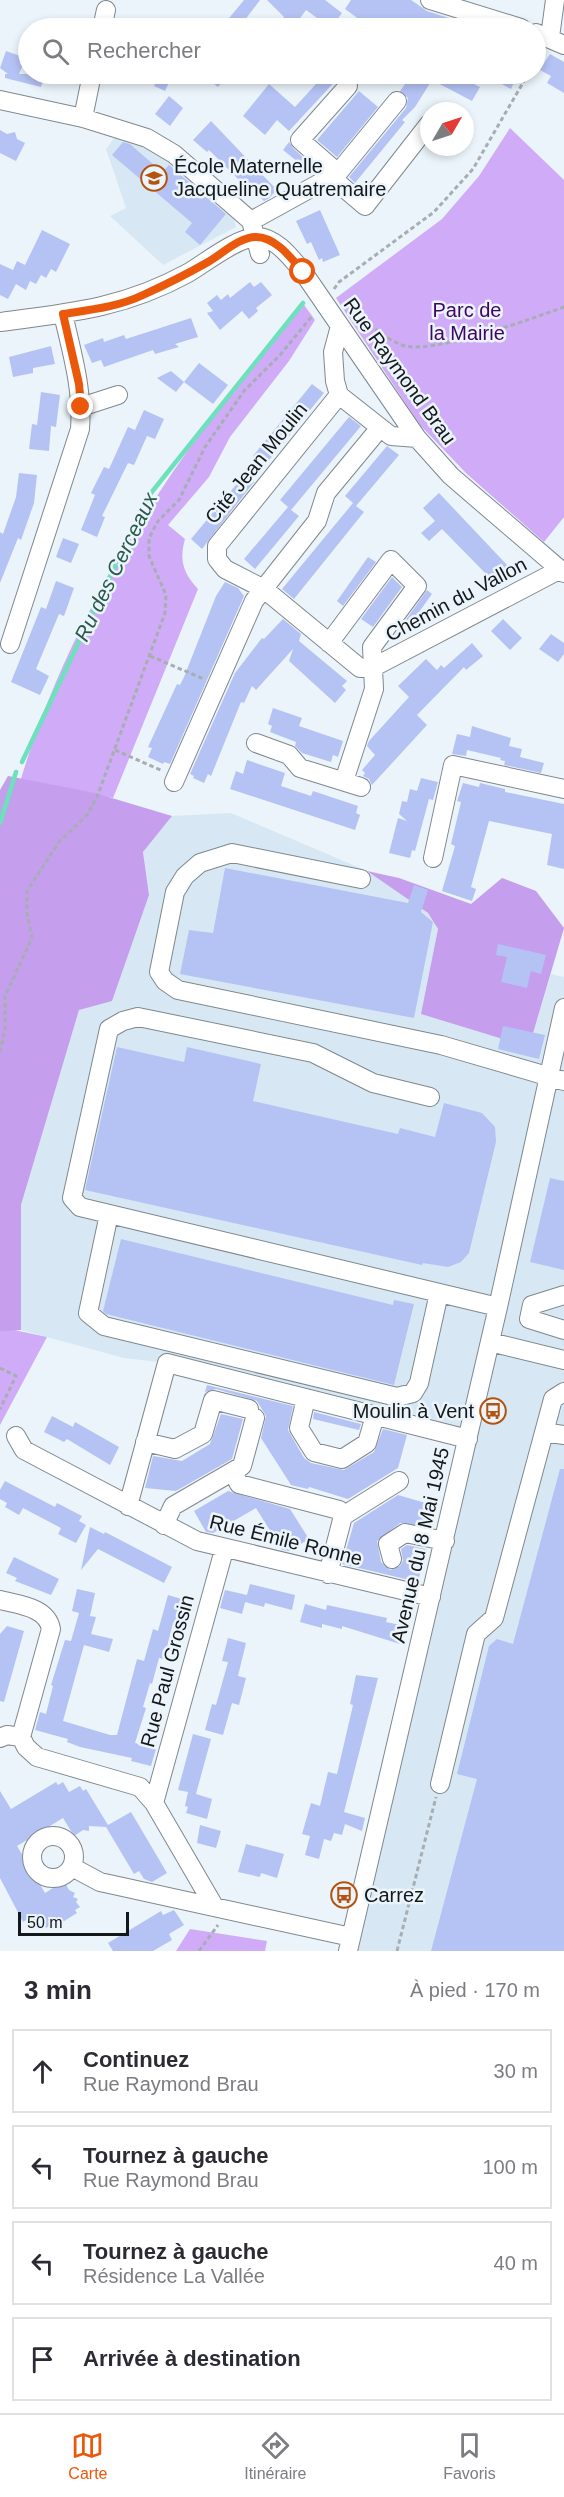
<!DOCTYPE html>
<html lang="fr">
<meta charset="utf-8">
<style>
:root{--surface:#fff;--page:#f7f7f7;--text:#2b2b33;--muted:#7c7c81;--line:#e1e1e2;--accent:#ea580c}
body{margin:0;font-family:Arial,sans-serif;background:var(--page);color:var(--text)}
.compass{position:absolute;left:420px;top:102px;width:54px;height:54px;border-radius:50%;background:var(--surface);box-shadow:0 3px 9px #0003;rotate:51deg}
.scale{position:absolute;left:18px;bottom:15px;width:111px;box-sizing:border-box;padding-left:6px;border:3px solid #15181a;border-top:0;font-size:16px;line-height:21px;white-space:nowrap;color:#15181a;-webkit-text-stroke:4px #eaf4fa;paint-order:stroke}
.stop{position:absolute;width:18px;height:18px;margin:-14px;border:4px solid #ea580c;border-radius:50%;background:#fff}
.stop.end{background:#ea580c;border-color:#fff;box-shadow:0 2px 6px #0008}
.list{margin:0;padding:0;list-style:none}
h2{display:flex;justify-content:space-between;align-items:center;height:78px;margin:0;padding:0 24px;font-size:26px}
h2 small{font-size:20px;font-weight:400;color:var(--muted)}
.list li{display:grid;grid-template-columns:39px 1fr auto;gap:18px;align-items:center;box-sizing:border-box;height:84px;margin:0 12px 12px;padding:0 12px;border:2px solid var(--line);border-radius:0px}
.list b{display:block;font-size:22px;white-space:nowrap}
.list p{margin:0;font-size:20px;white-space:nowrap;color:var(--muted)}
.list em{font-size:20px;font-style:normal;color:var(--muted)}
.icon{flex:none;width:33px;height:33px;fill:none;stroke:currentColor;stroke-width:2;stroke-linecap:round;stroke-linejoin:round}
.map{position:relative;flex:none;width:564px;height:1951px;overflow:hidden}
.search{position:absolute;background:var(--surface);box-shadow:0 3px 9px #0003;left:18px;right:18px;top:18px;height:66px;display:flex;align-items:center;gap:15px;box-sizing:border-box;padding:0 21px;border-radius:33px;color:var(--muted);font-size:22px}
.sheet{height:462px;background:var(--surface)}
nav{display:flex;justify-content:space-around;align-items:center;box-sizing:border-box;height:84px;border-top:2px solid var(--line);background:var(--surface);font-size:16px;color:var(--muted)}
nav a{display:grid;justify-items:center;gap:3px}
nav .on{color:var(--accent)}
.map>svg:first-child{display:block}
</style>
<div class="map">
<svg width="564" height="1951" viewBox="0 0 564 1951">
<rect width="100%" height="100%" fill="#eaf4fa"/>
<path fill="#d7e8f4" d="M117,134L154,146L233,212L236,227L163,265L110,216L126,208L106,149Z
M231,813L367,871L428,913L438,929L422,1014L529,1047L551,974L564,977V1951H348L467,1439L167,1363L124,1358L21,1330V1205L79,1010L149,895L143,852L172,816Z"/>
<path fill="#d0abf7" d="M510,128L564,180V517L544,542L467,474L420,425L336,298L442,219L479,176Z
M302,302L315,320L289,361L230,437L209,477L168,525L185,539C179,560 183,573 198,589L113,798L21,779C74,600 185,444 302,302Z
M0,1327L47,1337L0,1425Z
M190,1929L267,1941L265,1951H176Z"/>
<path fill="#c59eed" d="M8,776L95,793L172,816L143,852L149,895L112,1001L79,1010L21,1205V1330L0,1331V790Z
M367,871L399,878L471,904L502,878L536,891L564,928L529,1047L421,1014L438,929L428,913Z"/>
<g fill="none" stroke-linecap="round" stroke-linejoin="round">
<path stroke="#6de0bc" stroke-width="4.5" d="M22,762L147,498L303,303
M0,823L16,772"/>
</g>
<path fill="#b5c3f4" d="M244,0H260L239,28H221Z
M267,0H325L342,13L331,28L306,10L293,28H276L284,17Z
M351,0H411L427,11L480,28H371L345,9Z
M6,51L26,58L19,74H45L41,87L5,78V74H8L0,68Z
M550,54L564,62V93L547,83L551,76L540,70Z
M160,74H173L165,91L154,86Z
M201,74H229L218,87Z
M325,74H342L289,131L277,120L265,135L243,116L269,84L295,107Z
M405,74H454L480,87L472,101L432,80L415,107L402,120L405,122L355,183L349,177L406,108L408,98L400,91L405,84L400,81Z
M483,74H518L511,89Z
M359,91L378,107L337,157L317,140Z
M169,96L183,108L170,126L155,114Z
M211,121L277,190L268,199L264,201L250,187L248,189L209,150L207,152L193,140Z
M0,130L7,134L15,132L17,139L25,143L16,161L0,153Z
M123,142L130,144L162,172L169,165L226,214L200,245L185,232L192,223L112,155Z
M289,142L293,148L318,171L313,174L283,150Z
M320,210L340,255L323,262L322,258L319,260L311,242L307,244L296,221Z
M42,230L70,244L56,272L51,269L46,278L41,275L36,284L30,281L26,290L16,284L8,299L0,295V264L13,270L17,261L25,265Z
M250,282L254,287L261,282L272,295L256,308L258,311L249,319L242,311L220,330L207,313L213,311L207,303L217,295L221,300L228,294L230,298Z
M191,318L198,337L175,344L179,347L155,354L153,350L104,367L101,360L92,363L84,345L103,338L104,342L124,335L126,339Z
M51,346L55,364L33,368V373L13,377L9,357Z
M199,363L228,385L213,404L184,382Z
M171,371L184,382L176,392L157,378Z
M312,384L324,393L265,465L253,456Z
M41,392L60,395L56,427L51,426L49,451L29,449L32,424L37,425Z
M144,410L164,419L155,439L147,436L134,465L128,463L102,516L105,517L97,537L81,530L95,495L91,493L104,467L109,469L128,427L135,430Z
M349,417L361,426L291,510L299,516L255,569L244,559L288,507L280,500Z
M387,446L399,455L356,506L364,512L294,599L282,589L353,503L345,496Z
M19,473L37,475L34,503L21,540L18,538L0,583V532L3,534L16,497Z
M245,474L254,482L202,549L191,539Z
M439,493L508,566L492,580L442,529L429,541L421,533L435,521L423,508Z
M63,538L79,544L71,563L56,557Z
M368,557L376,562L343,606L337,601Z
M392,577L402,587L373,627L361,619Z
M56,581L74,588L64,616L59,614L36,669L49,676L40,695L11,682L41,607L46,609Z
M225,582L238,588L244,596L170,764L164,762L163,764L148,757L152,748L148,747L177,684L180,685L184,677L216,596Z
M427,590L432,594L398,641L393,638Z
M283,619L301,634L299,641L347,681L342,686L346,690L335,703L289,661L293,649L256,690L252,686L244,703L241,702L211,776L208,774L204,783L193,778L194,776L190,774L235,673L262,638L264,639Z
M503,619L522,638L510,650L491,631Z
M551,634L564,643V654L558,662L539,649Z
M472,643L483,656L466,670L464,667L417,715L427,725L372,785L369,779L363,776L365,773L362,770L375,755L367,746L369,741L409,697L398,686L426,659L437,670L441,665L444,668Z
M273,708L302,718L299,726L343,741L338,757L333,755L331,762L302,753L295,746L296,742L270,732L272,726L268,724Z
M472,726L511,738L509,746L522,749L520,757L544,763L541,773L504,765L505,761L500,760L501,758L467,750L466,756L452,754L457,734L470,737Z
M247,760L285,773L281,786L311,796L313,791L358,806L356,813L360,815L355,830L230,789L236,771L243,774Z
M421,778L438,782L433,800L429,799L415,851L412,850L410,858L389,853L398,818L407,821L399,814L402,801L407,802L410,789L417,791Z
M463,783L479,787L480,783L505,789V792L564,804V869L547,865L552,834L489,821L471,887L476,889L472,901L442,891L455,846L451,844L461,802L457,801Z
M225,868L408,903L414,885L428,890L421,912L433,922L414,1018L180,974L189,930L213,933Z
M498,944L546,955L541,974L531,971L527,988L501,982L507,957L496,955Z
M503,1026L545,1035L539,1059L498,1049Z
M117,1047L184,1062L187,1047L261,1064L253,1101L398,1134L400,1128L435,1137L444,1103L482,1113L495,1127L496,1142L469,1253L461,1262L448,1267L423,1263L422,1265L85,1190Z
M550,1178L564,1181V1270L530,1262Z
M121,1239L393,1305L394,1300L414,1304L394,1385L106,1314L103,1311Z
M207,1385L293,1406L288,1430L304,1458L311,1463L344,1470L374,1452L383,1429L407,1435L398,1468L348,1499L309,1487L308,1489L291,1485L261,1438L266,1416L257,1401L216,1389L205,1392Z
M314,1412L361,1424L359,1430L313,1419Z
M221,1414L243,1419L232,1459L176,1491L145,1488L153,1456L182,1461L210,1444Z
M52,1416L73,1427L75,1422L119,1447L110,1465L67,1439L64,1442L44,1432Z
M560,1469H564V1951H431L477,1779L457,1774L489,1646L497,1639L513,1644Z
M5,1481L55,1507L57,1503L82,1516L79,1521L86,1525L76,1543L58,1534L61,1528L23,1508L19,1515L5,1507L7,1503L0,1499V1490Z
M228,1491L290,1509L309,1539L289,1551L282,1550L256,1508L213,1533L206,1532L194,1511Z
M398,1495L436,1506L431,1527L400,1523L377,1541L381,1562L390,1570L400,1566L403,1561L401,1549L407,1545L426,1549L418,1582L342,1564L354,1523Z
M90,1527L104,1534L105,1532L172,1567L164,1583L98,1549L81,1570Z
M14,1557L59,1579L51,1595L15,1581L17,1578L6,1573Z
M250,1584L295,1595L292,1610L265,1603L264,1607L245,1602Z
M77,1589L95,1593L90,1616L96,1617L91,1634L113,1639L109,1652L84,1645L63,1721L110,1735H117L137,1659L144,1661L153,1629L158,1631L168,1595L185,1600L178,1625L173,1623L164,1659L159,1658L152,1684L150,1683L143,1707L146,1708L135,1743L156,1749L151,1766L131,1761L132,1758L80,1747L67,1742L68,1739L35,1730L40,1712L46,1714L53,1686L51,1685L65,1640L71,1641L79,1613L72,1611Z
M225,1590L247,1595L242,1614L220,1608Z
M305,1604L326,1610L327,1605L387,1618L386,1622L405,1626L400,1644L342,1626V1629L322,1624V1628L300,1622Z
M7,1626L24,1631L4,1702L0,1701V1634Z
M228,1638L246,1643L238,1676L246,1678L239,1705L232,1703L223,1735L205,1730L212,1704L216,1705L228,1662L222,1661Z
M356,1675L378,1678L344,1812L365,1818L362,1831L345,1824L342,1835L334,1833L331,1841L324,1839L319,1859L305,1855L310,1836L302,1834L311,1803L320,1806L328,1772L337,1774L353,1705L350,1704Z
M193,1734L211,1739L196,1794L212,1799L207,1819L186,1813L188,1807L185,1806L188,1792L178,1790Z
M56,1782L58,1785L63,1782L69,1792L80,1786L83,1791L86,1789L108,1825L131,1812L167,1873L152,1882L144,1879L139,1871L134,1874L106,1827L89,1826V1831L83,1830L74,1836L63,1818L17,1846L45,1893L64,1881L69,1890L75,1893L73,1897L78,1899L76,1902L80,1907L75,1910L77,1913L53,1928L51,1925L46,1928L40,1918L29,1925L26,1920L23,1922L0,1878V1791L11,1809Z
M200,1825L221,1831L216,1848L197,1843Z
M246,1844L284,1854L277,1878L261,1873L260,1877L238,1872Z
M174,1910L184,1925L169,1934L172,1940L153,1951H113L108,1943L161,1911L163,1915Z"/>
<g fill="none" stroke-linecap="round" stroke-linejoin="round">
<g stroke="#7f888e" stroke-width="20">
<path id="minor" d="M430,0L521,28
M102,28L106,10
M536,33L564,45
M550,37L555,0
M0,100L83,118L147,138L174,154L251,221L260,254
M83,118L92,74
M338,173L300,140L348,86
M331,177L365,206L429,124
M251,221L338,173L397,101
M0,322C71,313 124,308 188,273C205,263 238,237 257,237C276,237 292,259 303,272L417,438L451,476L564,573
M340,326L333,352L335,381L339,395L391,436L417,438
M339,395L217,546V559L225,569L264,589L360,668L374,667L559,570
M81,407L118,395
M329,643L391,560L417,586L372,647L374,689L344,781
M10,644L80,429C83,390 72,353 63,314
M256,743L289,755L300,768L361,787
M174,782L254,601L317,521L326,493L379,429
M433,858L453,765L564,789
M361,879L232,853L200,863L185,876L175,892L159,972L165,981L178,990L441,1045L564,1081
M430,1097L373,1083L313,1053L138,1017L123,1021L109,1029L72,1198L80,1207L498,1307
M109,1214L88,1313L104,1326L397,1397L413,1393L419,1383L439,1293
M564,1295L532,1305L529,1319L564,1330
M490,1342L564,1360
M306,1398L299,1428L314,1452L342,1459L367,1443L375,1416
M544,1432L564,1435
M16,1436L24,1450L197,1541L431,1597
M145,1442L175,1449L203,1434L213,1400L249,1409
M233,1472L239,1484L339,1510L343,1516
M128,1506L167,1363L468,1439
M164,1525L173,1506L242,1466L255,1418
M392,1559L388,1544L405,1533L445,1541
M328,1574L343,1516L399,1481
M0,1600C19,1605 47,1607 51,1629L21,1737
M21,1737L26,1747L37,1757L140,1787L154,1803L214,1906
M0,1738L7,1735L21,1737
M440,1784L476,1634L494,1618L553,1399L564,1392
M154,1803L224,1550
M32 1857a21 21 0 1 1 42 0a21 21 0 1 1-42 0Z
M72,1867L100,1882L351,1937
M348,1951L498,1307L564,1008"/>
</g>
<path stroke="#a6aeb2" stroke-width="3" stroke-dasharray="4.5 3" stroke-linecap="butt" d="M536,61L541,52
M334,289L339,282L434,212L473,169L528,74
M356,322L362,320C375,328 388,340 402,345C429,356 534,318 564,307
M150,656L204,679
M115,750L163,771
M0,1052L5,1029V996L32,938L27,913V891L59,842L87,815L97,797L165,613L166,595L149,556V538L158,521L179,500L205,447L244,391L280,355L313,315
M0,1368L16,1376L0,1409
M199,1951L218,1925
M397,1951L436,1797"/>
<use href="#minor" stroke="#fff" stroke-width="18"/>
</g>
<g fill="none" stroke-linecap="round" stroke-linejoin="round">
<path stroke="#ea580c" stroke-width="8" d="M81,407L79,384L63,314C89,310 118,307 143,295C165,285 187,274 208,262C222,254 239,237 256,237C276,237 292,259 303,272"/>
</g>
<defs>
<g id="school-ring" transform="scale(1.35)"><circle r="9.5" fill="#eaf4fa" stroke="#b4530f" stroke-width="1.5"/><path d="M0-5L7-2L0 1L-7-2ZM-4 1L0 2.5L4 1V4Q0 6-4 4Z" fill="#b4530f"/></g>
<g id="bus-ring" transform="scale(1.35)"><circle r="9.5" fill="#eaf4fa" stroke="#b4530f" stroke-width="1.5"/><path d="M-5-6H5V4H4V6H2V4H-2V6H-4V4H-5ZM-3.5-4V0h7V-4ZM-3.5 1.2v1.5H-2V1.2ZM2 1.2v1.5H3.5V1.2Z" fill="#b4530f"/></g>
</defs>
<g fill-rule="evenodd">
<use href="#school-ring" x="154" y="178"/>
<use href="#bus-ring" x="493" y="1411"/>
<use href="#bus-ring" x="344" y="1895"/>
</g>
<g text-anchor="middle" stroke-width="5" stroke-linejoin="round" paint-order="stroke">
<g font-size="20" fill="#15181a" stroke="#eaf4fa" text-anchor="start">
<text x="174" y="173">École Maternelle<tspan x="174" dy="23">Jacqueline Quatremaire</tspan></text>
<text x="474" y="1418" text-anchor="end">Moulin à Vent</text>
<text x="364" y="1902">Carrez</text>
</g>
<g font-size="20" fill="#400465" stroke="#eaf4fa">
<text x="467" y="317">Parc de<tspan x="467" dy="23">la Mairie</tspan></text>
</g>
<g font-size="20" fill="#15181a" stroke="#eaf4fa">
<text transform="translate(400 371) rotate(54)" y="7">Rue Raymond Brau</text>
<text transform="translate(256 463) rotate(-51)" y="7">Cité Jean Moulin</text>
<text transform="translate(456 599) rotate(-28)" y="7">Chemin du Vallon</text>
<text transform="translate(286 1540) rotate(14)" y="7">Rue Émile Ronne</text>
<text transform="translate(420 1545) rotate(-77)" y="7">Avenue du 8 Mai 1945</text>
<text transform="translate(167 1671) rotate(-75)" y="7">Rue Paul Grossin</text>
</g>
<g font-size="21" font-style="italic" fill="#285949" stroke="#eaf4fa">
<text transform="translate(116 567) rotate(-64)" y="7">Ru des Cerceaux</text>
</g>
</g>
</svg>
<svg class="compass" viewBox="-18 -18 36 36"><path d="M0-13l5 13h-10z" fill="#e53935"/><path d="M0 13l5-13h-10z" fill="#7c7c81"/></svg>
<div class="scale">50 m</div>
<div class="stop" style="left:303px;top:272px"></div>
<div class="stop end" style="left:81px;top:407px"></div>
<div class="search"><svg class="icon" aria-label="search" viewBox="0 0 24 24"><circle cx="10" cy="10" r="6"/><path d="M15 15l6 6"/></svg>Rechercher</div>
</div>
<section class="sheet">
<h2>3 min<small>À pied · 170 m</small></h2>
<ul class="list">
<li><svg class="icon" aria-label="ahead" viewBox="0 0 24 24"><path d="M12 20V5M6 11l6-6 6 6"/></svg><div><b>Continuez</b><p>Rue Raymond Brau</p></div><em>30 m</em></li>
<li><svg class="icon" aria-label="left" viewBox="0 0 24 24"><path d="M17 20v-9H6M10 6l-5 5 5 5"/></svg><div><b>Tournez à gauche</b><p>Rue Raymond Brau</p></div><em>100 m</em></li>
<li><svg class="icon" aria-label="left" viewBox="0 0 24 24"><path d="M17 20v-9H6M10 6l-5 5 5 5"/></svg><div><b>Tournez à gauche</b><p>Résidence La Vallée</p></div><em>40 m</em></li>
<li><svg class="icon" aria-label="arrive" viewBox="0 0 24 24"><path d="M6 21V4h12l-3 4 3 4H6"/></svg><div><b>Arrivée à destination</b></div></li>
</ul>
</section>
<nav>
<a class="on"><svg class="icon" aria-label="map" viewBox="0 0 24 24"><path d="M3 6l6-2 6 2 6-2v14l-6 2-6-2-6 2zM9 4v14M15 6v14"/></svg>Carte</a>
<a><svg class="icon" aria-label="directions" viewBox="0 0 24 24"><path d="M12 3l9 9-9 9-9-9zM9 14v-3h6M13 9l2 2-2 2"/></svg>Itinéraire</a>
<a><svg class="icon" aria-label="saved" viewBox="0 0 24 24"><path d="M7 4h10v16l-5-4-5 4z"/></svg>Favoris</a>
</nav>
